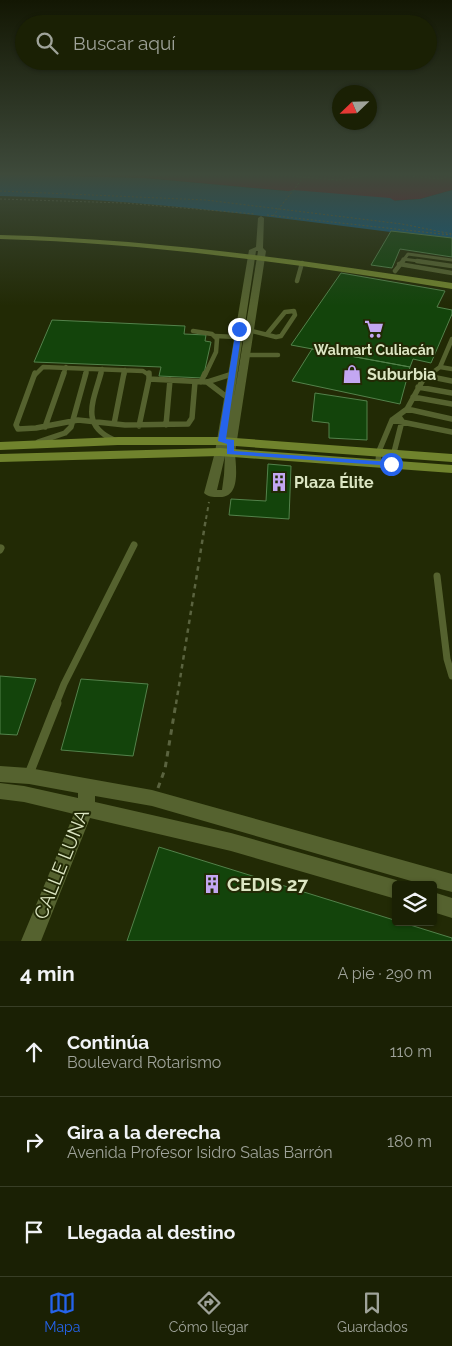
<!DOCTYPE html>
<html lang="es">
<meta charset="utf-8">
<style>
:root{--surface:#1a2004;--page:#272d13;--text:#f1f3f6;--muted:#9fa39a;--line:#383e26;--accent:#2563eb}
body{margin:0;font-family:Raleway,sans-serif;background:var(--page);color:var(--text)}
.controls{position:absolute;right:15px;bottom:15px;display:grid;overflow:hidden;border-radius:5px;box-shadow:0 1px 4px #0004}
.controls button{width:45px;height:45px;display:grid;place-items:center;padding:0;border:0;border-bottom:1px solid var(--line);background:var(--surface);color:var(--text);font:25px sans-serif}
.compass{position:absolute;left:332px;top:85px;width:45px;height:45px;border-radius:50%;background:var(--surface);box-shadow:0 1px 4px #0004;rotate:247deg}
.stop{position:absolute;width:15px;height:15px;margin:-11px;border:4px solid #2563eb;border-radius:50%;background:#fff}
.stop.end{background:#2563eb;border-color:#fff;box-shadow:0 1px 5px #0008}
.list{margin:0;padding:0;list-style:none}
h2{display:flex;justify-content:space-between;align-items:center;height:65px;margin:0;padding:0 20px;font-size:21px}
h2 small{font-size:16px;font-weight:400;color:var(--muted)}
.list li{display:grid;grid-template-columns:32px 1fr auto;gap:15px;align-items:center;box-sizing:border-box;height:90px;padding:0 20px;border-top:1px solid var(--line)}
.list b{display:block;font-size:19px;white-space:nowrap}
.list p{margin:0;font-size:16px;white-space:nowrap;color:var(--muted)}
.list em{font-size:16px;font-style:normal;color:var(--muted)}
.icon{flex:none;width:28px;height:28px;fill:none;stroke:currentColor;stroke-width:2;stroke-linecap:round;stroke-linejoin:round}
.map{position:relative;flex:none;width:452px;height:941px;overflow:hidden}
.search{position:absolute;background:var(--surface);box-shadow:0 1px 4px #0004;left:15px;right:15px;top:15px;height:55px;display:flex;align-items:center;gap:12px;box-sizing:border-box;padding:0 18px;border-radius:28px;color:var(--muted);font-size:19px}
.sheet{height:335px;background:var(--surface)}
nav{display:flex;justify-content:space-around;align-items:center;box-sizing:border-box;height:70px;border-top:1px solid var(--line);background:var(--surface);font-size:14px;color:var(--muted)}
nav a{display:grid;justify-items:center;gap:2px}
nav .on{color:var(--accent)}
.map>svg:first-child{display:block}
</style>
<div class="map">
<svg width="452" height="941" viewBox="0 0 452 941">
<rect width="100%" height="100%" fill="#222a05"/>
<path fill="#70123a" d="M0,174H452L450,178H452V190L420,199L389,201L357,199L287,191L144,178Z"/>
<path fill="#0b5a86" d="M0,174L144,178L287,191L357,199L389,201L420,199L452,190V240C302,221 152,199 0,196Z"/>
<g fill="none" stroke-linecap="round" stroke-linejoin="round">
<path fill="#0b5a86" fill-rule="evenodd" d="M293,190L390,198L395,201L390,204L289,195V191Z"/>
</g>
<path fill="#13440b" stroke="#53824b" d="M391,231L452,238V257L400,249L392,268L371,265Z
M341,273L445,291L437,307L452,310V314L431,363L413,359L410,367L291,345Z
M52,320L185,326L184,334L206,335L205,341L211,342L203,378L159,376L161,367L34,362Z
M312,349L410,367L400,404L292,381Z
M315,393L367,401V440L329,438V423L312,421Z
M268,464L291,466L289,519L229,515L231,499L266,501Z
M0,676L36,679L17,735L0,734Z
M81,679L148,684L133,756L61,750Z
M159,847L452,938V941H127Z"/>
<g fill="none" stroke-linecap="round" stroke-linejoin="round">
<path stroke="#5a633f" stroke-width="1" stroke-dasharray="2 2" stroke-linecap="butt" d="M268,174L337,180L375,174
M389,174L440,179L452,175
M0,191L206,200L402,224L452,234
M0,199L124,203L255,214
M267,215L451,235"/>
<path stroke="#5a633f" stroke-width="2" stroke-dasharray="4 4" stroke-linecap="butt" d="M206,519L209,502"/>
<path stroke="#5a633f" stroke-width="2.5" stroke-dasharray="4.5 4.5" stroke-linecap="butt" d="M176,704L206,518"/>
<path stroke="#5a633f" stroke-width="3" stroke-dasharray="5.5 5.5" stroke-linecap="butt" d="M158,788L165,769L176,703"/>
<path stroke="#55622f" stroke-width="3" d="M403,259L426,262
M402,262L408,254L452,260"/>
<path stroke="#55622f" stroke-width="4.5" d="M417,261L452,266
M399,264L452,273
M395,271L403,261
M297,281L302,263
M248,330L276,337L281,336L295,315L294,311L285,312L267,334
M193,331L212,334L217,339L216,352L205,375
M215,336L237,337
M246,355H278
M440,367L452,369
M35,375L43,367L143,371L149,375
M63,375L66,367
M85,375L87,369
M100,375L102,369
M124,375L125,370
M230,375L232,374
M429,375L440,367L452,339"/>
<path stroke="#55622f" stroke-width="5.5" d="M35,373L16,425L18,429L36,428L78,420L125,425L188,424L192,418L195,382
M101,373C93,402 80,425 114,440
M149,373V379
M427,376L452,381
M201,382L205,373
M207,382L228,398
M418,387L452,393
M413,397L452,404
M407,409L452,419
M392,420L452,432
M114,424L124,373
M166,425L170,380
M139,426L149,379L207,382L232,374
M45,427L64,373
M38,442L65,433L71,427L86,373
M378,463L379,451L392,420L407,409L424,378L431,373
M391,464L402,421L400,418"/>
<path stroke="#55622f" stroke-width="7" d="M0,550L1,548
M437,576L447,659L452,676
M56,704L64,684L134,545"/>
<path stroke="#55622f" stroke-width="9" d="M29,774L57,703"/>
<path fill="#55622f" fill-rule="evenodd" d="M261,216L264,218L263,248L266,251L235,453C236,468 241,499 218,497C213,497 208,497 204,493L215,452L249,250L256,247L258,218ZM256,251H258L234,397ZM225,456L224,475L222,490H217Z
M0,766L29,768L152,790L452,874V892L433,887V885H425L152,806L95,796V802L231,833L396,880L403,885H396V899L231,851L90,818L41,941H21L74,814L24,802L0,799V783L24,786L78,798V793L29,784L0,782Z
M433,892L452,898V918L433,912Z"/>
<path fill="#70832d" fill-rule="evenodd" d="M0,235C152,239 302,260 452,283V289C302,265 152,243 0,239Z
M118,437H221L452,454V462L221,445H118L0,450V442Z
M220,448L452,465V473L220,456L0,462V454Z"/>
<path stroke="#5a633f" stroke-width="1" stroke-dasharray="2 2" stroke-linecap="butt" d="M273,216L306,174"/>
</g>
<linearGradient id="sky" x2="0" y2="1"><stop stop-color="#131703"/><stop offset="0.57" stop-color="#3e4a3b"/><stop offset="1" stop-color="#3e4a3b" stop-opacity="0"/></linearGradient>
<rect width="452" height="306" fill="url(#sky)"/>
<path fill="#2563eb" d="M239,328L242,329L226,439L234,440V451L391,462L395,464L394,466L227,454V444L218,441L236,329Z"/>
<defs>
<g id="supermarket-bare" transform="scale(1.5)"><path d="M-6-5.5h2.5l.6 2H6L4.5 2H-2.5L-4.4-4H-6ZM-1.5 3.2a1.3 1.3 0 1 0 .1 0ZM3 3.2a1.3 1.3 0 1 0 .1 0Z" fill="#c3a7f2" stroke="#222a05" stroke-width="2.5" paint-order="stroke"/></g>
<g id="shop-bare" transform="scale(1.5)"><path d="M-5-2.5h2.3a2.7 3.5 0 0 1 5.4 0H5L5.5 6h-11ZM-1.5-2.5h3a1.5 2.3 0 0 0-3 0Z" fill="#c3a7f2" stroke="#222a05" stroke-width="2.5" paint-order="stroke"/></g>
<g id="building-bare" transform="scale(1.5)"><path d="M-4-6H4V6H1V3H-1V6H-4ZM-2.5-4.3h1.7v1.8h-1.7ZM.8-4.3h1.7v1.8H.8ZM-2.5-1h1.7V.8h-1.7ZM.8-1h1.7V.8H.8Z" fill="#c3a7f2" stroke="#222a05" stroke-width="2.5" paint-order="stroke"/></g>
</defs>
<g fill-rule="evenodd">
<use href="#supermarket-bare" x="374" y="329"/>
<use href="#shop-bare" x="352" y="374"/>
<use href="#building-bare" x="279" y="482"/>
<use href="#building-bare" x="212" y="884"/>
</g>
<g text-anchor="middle" stroke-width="4" stroke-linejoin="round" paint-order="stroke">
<g font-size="14" font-weight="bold" fill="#dce6c3" stroke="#222a05">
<text x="374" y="355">Walmart Culiacán</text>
</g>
<g font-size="16" font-weight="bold" fill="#dce6c3" stroke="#222a05" text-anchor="start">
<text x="367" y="380">Suburbia</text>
<text x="294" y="488">Plaza Élite</text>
</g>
<g font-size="19" fill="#dce6c3" stroke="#222a05">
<text transform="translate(61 864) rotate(-68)" y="7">CALLE LUNA</text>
</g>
<g font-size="19" font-weight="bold" fill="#dce6c3" stroke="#222a05" text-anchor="start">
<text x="227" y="891">CEDIS 27</text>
</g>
</g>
</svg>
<div class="controls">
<button><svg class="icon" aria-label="layers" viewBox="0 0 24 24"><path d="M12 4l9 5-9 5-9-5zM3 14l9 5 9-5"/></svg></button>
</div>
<svg class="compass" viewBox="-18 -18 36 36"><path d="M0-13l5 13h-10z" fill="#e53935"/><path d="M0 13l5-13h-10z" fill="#9fa39a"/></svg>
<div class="stop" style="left:391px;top:464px"></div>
<div class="stop end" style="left:239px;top:329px"></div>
<div class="search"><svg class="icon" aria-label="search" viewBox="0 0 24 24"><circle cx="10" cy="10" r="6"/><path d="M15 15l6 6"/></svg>Buscar aquí</div>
</div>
<section class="sheet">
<h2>4 min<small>A pie · 290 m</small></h2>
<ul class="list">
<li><svg class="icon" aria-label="ahead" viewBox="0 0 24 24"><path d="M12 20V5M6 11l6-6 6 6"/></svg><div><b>Continúa</b><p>Boulevard Rotarismo</p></div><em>110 m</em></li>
<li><svg class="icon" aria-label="right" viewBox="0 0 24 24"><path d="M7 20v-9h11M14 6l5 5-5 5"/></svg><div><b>Gira a la derecha</b><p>Avenida Profesor Isidro Salas Barrón</p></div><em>180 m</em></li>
<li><svg class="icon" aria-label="arrive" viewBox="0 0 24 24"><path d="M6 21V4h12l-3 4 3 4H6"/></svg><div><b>Llegada al destino</b></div></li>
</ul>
</section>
<nav>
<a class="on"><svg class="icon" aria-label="map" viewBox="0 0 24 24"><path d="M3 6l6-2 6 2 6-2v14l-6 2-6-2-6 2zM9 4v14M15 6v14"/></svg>Mapa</a>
<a><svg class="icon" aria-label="directions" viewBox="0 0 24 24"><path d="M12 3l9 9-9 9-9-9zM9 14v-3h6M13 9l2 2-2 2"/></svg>Cómo llegar</a>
<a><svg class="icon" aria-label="saved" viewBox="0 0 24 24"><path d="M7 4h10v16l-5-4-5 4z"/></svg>Guardados</a>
</nav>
